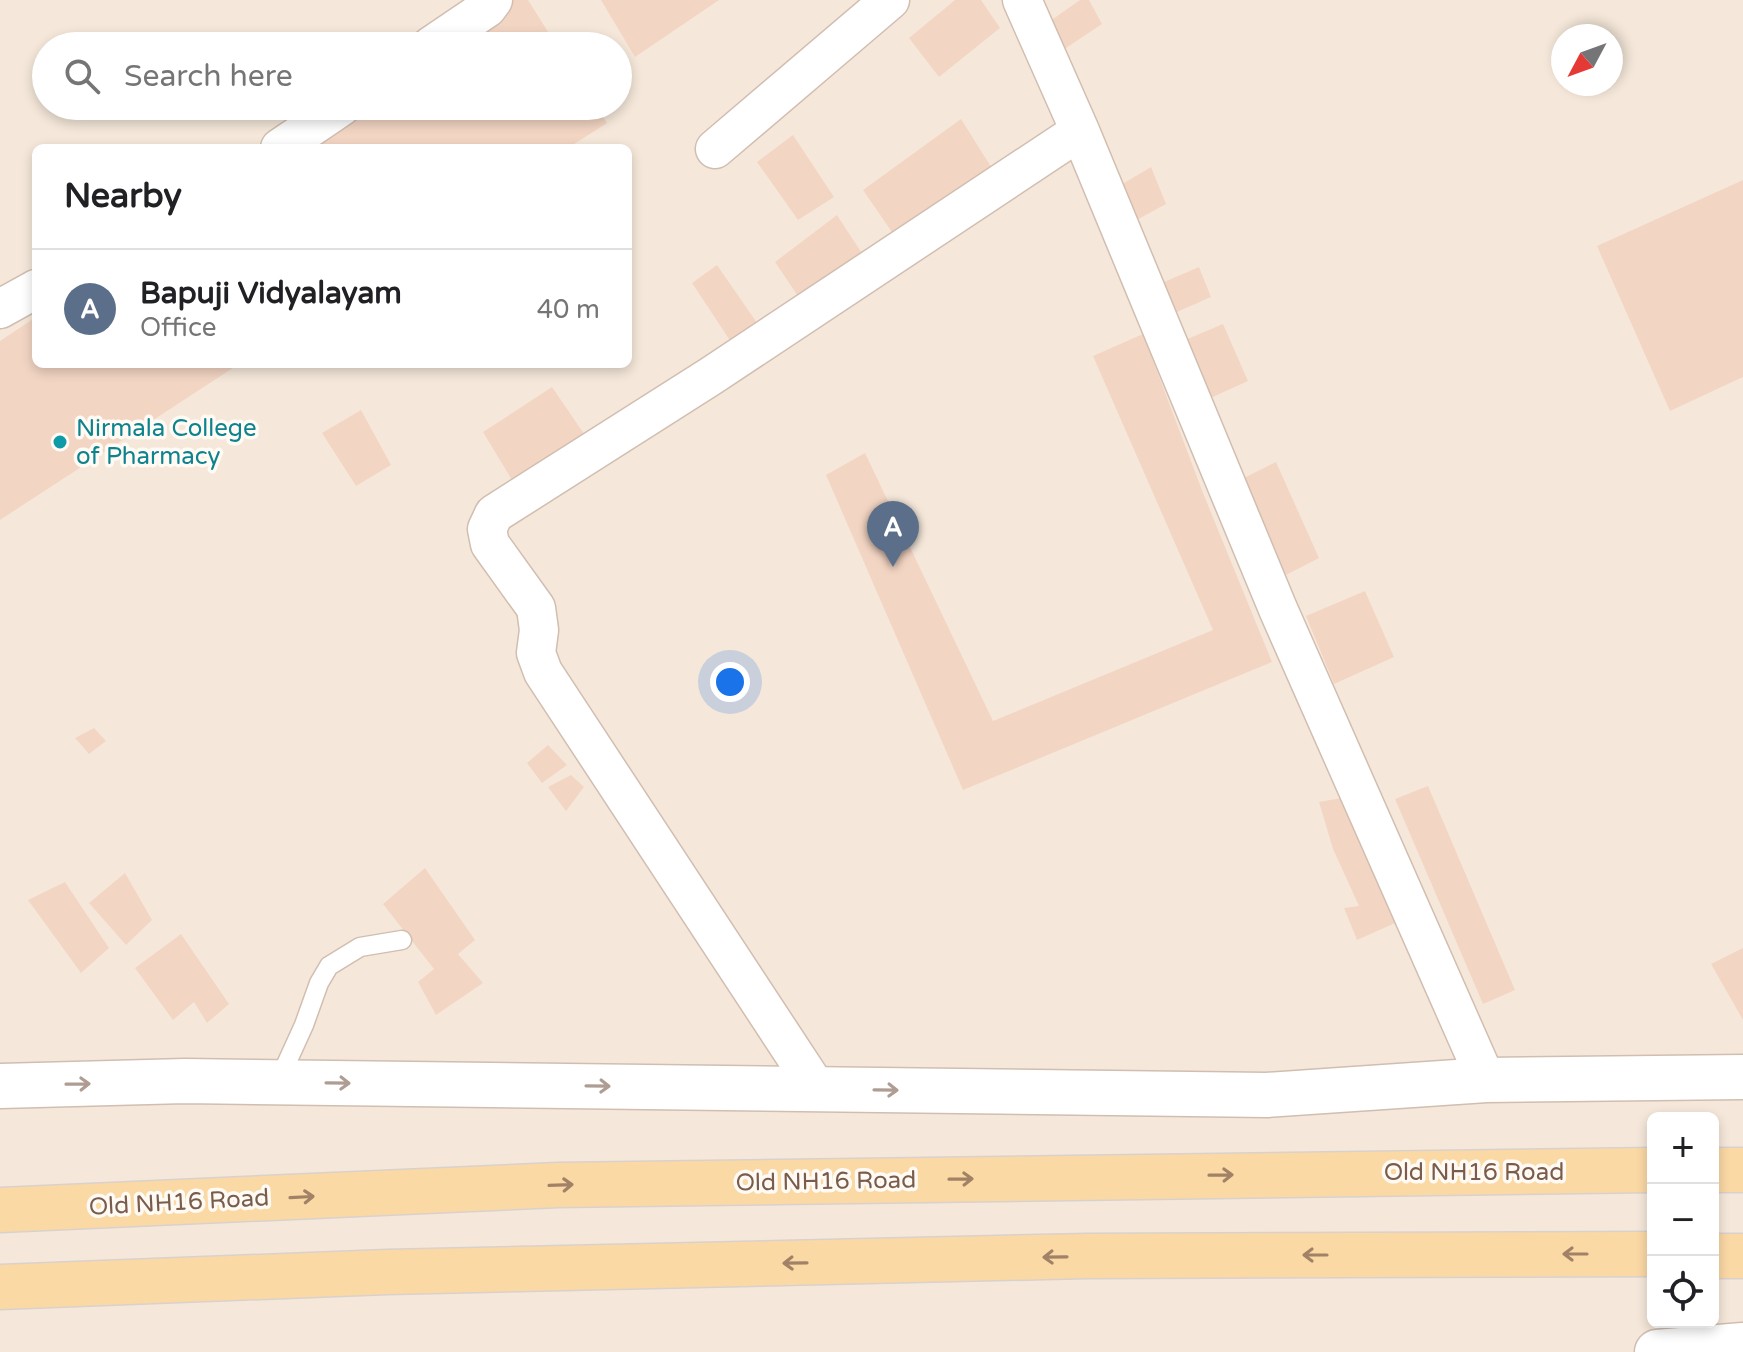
<!DOCTYPE html>
<meta charset="utf-8">
<style>
:root{--surface:#fff;--page:#f6f6f6;--text:#202124;--muted:#757577;--line:#e0e0e0;--accent:#ea580c}
body{margin:0;font-family:"Varela Round",sans-serif;background:var(--page);color:var(--text)}
.controls{position:absolute;right:24px;bottom:24px;display:grid;overflow:hidden;border-radius:12px;box-shadow:0 4px 12px #0003}
.controls button{width:72px;height:72px;display:grid;place-items:center;padding:0;border:0;border-bottom:2px solid var(--line);background:var(--surface);color:var(--text);font:40px sans-serif}
.compass{position:absolute;left:1551px;top:24px;width:72px;height:72px;border-radius:50%;background:var(--surface);box-shadow:0 4px 12px #0003;rotate:229deg}
.you{position:absolute;left:730px;top:682px;width:28px;height:28px;margin:-20px;border:6px solid #fff;border-radius:50%;background:#1a73e8;box-shadow:0 0 0 12px #1a73e833}
.badge{display:grid;place-items:center;width:52px;height:52px;border-radius:50%;background:var(--accent);color:#fff;font-size:26px;font-weight:700}
.pin{position:absolute;translate:-50% -66px;filter:drop-shadow(0 2px 4px #0008)}
.pin::after{content:'';position:absolute;top:42px;width:28px;height:24px;background:inherit;clip-path:polygon(0 0,100% 0,50% 100%)}
.list{margin:0;padding:0;list-style:none}
h2{display:flex;justify-content:space-between;align-items:center;height:104px;margin:0;padding:0 32px;font-size:34px}
h2 small{font-size:26px;font-weight:400;color:var(--muted)}
.list li{display:grid;grid-template-columns:52px 1fr auto;gap:24px;align-items:center;box-sizing:border-box;height:120px;padding:0 32px;border-top:2px solid var(--line)}
.list b{display:block;font-size:30px;white-space:nowrap}
.list p{margin:0;font-size:26px;white-space:nowrap;color:var(--muted)}
.list em{font-size:26px;font-style:normal;color:var(--muted)}
.icon{flex:none;width:44px;height:44px;fill:none;stroke:currentColor;stroke-width:2;stroke-linecap:round;stroke-linejoin:round}
.map{position:relative;flex:none;width:1743px;height:1352px;overflow:hidden}
.search{position:absolute;background:var(--surface);box-shadow:0 4px 12px #0003;left:32px;top:32px;width:600px;height:88px;display:flex;align-items:center;gap:20px;box-sizing:border-box;padding:0 28px;border-radius:44px;color:var(--muted);font-size:30px}
.panel{position:absolute;background:var(--surface);box-shadow:0 4px 12px #0003;left:32px;top:144px;width:600px;height:224px;border-radius:12px}
.map>svg:first-child{display:block}
</style>
<div class="map">
<svg width="1743" height="1352" viewBox="0 0 1743 1352">
<rect width="100%" height="100%" fill="#fdf6ec"/>
<path fill="#f5e8da" fill-rule="evenodd" d="M0,0H1743V1352H0ZM1563,36H1611V84H1563ZM46,46H618V106H46ZM36,148H628V364H36ZM1653,1118H1713V1322H1653Z"/>
<path fill="#f3d5c3" d="M514,0H528L557,46H444Z
M601,0H719L635,57Z
M955,0H981L1000,28L939,77L909,38Z
M1080,0H1089L1102,24L1060,52L1043,26Z
M354,106H596L607,123L568,148H291Z
M961,119L995,173L898,241L863,190Z
M793,135L834,197L798,220L757,162Z
M1151,167L1166,204L1131,223L1114,189Z
M1743,180V377L1670,411L1597,246Z
M837,215L867,261L804,305L775,262Z
M717,265L764,333L737,351L692,283Z
M1199,267L1211,297L1170,315L1157,285Z
M36,317V364H239L0,520V341Z
M1223,324L1248,381L1204,401L1178,343Z
M1143,334L1203,493L1272,662L963,790L826,475L865,453L993,721L1213,630L1093,356Z
M552,387L591,444L518,490L483,432Z
M361,410L391,465L356,486L322,433Z
M1276,462L1319,558L1284,576L1242,479Z
M1365,591L1394,657L1334,684L1306,616Z
M94,728L106,741L89,754L75,738Z
M548,745L567,765L542,783L527,763Z
M571,775L584,787L566,811L548,787Z
M1428,786L1515,990L1483,1004L1395,799Z
M1347,797L1404,919L1357,940L1344,908L1359,906L1333,849L1319,802Z
M425,868L475,940L458,954L483,983L436,1015L418,982L434,969L383,904Z
M125,873L152,920L126,945L89,903Z
M65,882L109,948L81,973L28,900Z
M181,934L229,1004L207,1023L194,1002L173,1020L135,968Z
M1743,948V1020L1711,964Z"/>
<g fill="none" stroke-linecap="round" stroke-linejoin="round">
<g stroke="#d1beb0" stroke-width="21">
<path id="service" d="M278,1082L304,1025L319,983L329,966L360,947L402,940"/>
</g>
<g stroke="#d1beb0" stroke-width="41">
<path id="minor" d="M1022,0L1080,131L1278,609L1486,1080
M431,46L487,8L493,0
M280,148L342,106
M715,149L890,0
M0,309L36,289
M817,1089L543,672L536,653L539,630L536,608L490,544L487,529L494,514L711,376L1080,131"/>
</g>
<g stroke="#d1beb0" stroke-width="47">
<path id="tertiary" d="M0,1086L185,1081L1267,1095L1486,1080L1743,1077
M1657,1352L1743,1345"/>
</g>
<g stroke="#dad1cd" stroke-width="47">
<path id="primary" d="M1713,1170H1743
M0,1210L558,1185L1653,1170
M1713,1256H1743
M0,1287L387,1272L1087,1256L1653,1254"/>
</g>
<use href="#service" stroke="#fff" stroke-width="18"/>
<use href="#minor" stroke="#fff" stroke-width="38"/>
<use href="#tertiary" stroke="#fff" stroke-width="44"/>
<use href="#primary" stroke="#fbd9a5" stroke-width="44"/>
</g>
<defs><path id="oneway-shaft" d="M-6 0H5M1.5-3L5.5 0L1.5 3" fill="none" stroke-width="1.6" stroke-linecap="round" stroke-linejoin="round" transform="scale(2)"/></defs>
<g stroke="#af9d94">
<use href="#oneway-shaft" transform="translate(338 1083) rotate(1)"/>
<use href="#oneway-shaft" transform="translate(78 1084) rotate(-1)"/>
<use href="#oneway-shaft" transform="translate(598 1086) rotate(1)"/>
<use href="#oneway-shaft" transform="translate(886 1090) rotate(1)"/>
</g>
<g stroke="#a18267">
<use href="#oneway-shaft" transform="translate(1221 1175) rotate(-1)"/>
<use href="#oneway-shaft" transform="translate(961 1179) rotate(-1)"/>
<use href="#oneway-shaft" transform="translate(561 1185) rotate(-2)"/>
<use href="#oneway-shaft" transform="translate(302 1197) rotate(-3)"/>
<use href="#oneway-shaft" transform="translate(1575 1254) rotate(180)"/>
<use href="#oneway-shaft" transform="translate(1315 1255) rotate(180)"/>
<use href="#oneway-shaft" transform="translate(1055 1257) rotate(179)"/>
<use href="#oneway-shaft" transform="translate(795 1263) rotate(179)"/>
</g>
<circle fill="#0f9aa8" stroke="#fffaf3" stroke-width="3" cx="60" cy="442" r="8"/>
<g text-anchor="middle" stroke-width="7" stroke-linejoin="round" paint-order="stroke">
<g font-size="24" fill="#0d838f" stroke="#fffaf3" text-anchor="start">
<text x="76" y="436">Nirmala College<tspan x="76" dy="28">of Pharmacy</tspan></text>
</g>
<g font-size="24" fill="#7a5c4d" stroke="#fffaf3">
<text x="1474" y="1180">Old NH16 Road</text>
<text transform="translate(826 1181) rotate(-1)" y="8">Old NH16 Road</text>
<text transform="translate(179 1202) rotate(-3)" y="8">Old NH16 Road</text>
</g>
</g>
</svg>
<div class="controls">
<button>+</button>
<button>−</button>
<button><svg class="icon" aria-label="locate" viewBox="0 0 24 24"><circle cx="12" cy="12" r="6"/><path d="M12 2v4M12 18v4M2 12h4M18 12h4"/></svg></button>
</div>
<svg class="compass" viewBox="-18 -18 36 36"><path d="M0-13l5 13h-10z" fill="#e53935"/><path d="M0 13l5-13h-10z" fill="#757577"/></svg>
<div class="you"></div>
<div class="pin badge" style="left:893px;top:567px;background:#5c6f8a">A</div>
<div class="search"><svg class="icon" aria-label="search" viewBox="0 0 24 24"><circle cx="10" cy="10" r="6"/><path d="M15 15l6 6"/></svg>Search here</div>
<section class="panel">
<h2>Nearby<small></small></h2>
<ul class="list">
<li><span class="badge" style="background:#5c6f8a">A</span><div><b>Bapuji Vidyalayam</b><p>Office</p></div><em>40 m</em></li>
</ul>
</section>
</div>
